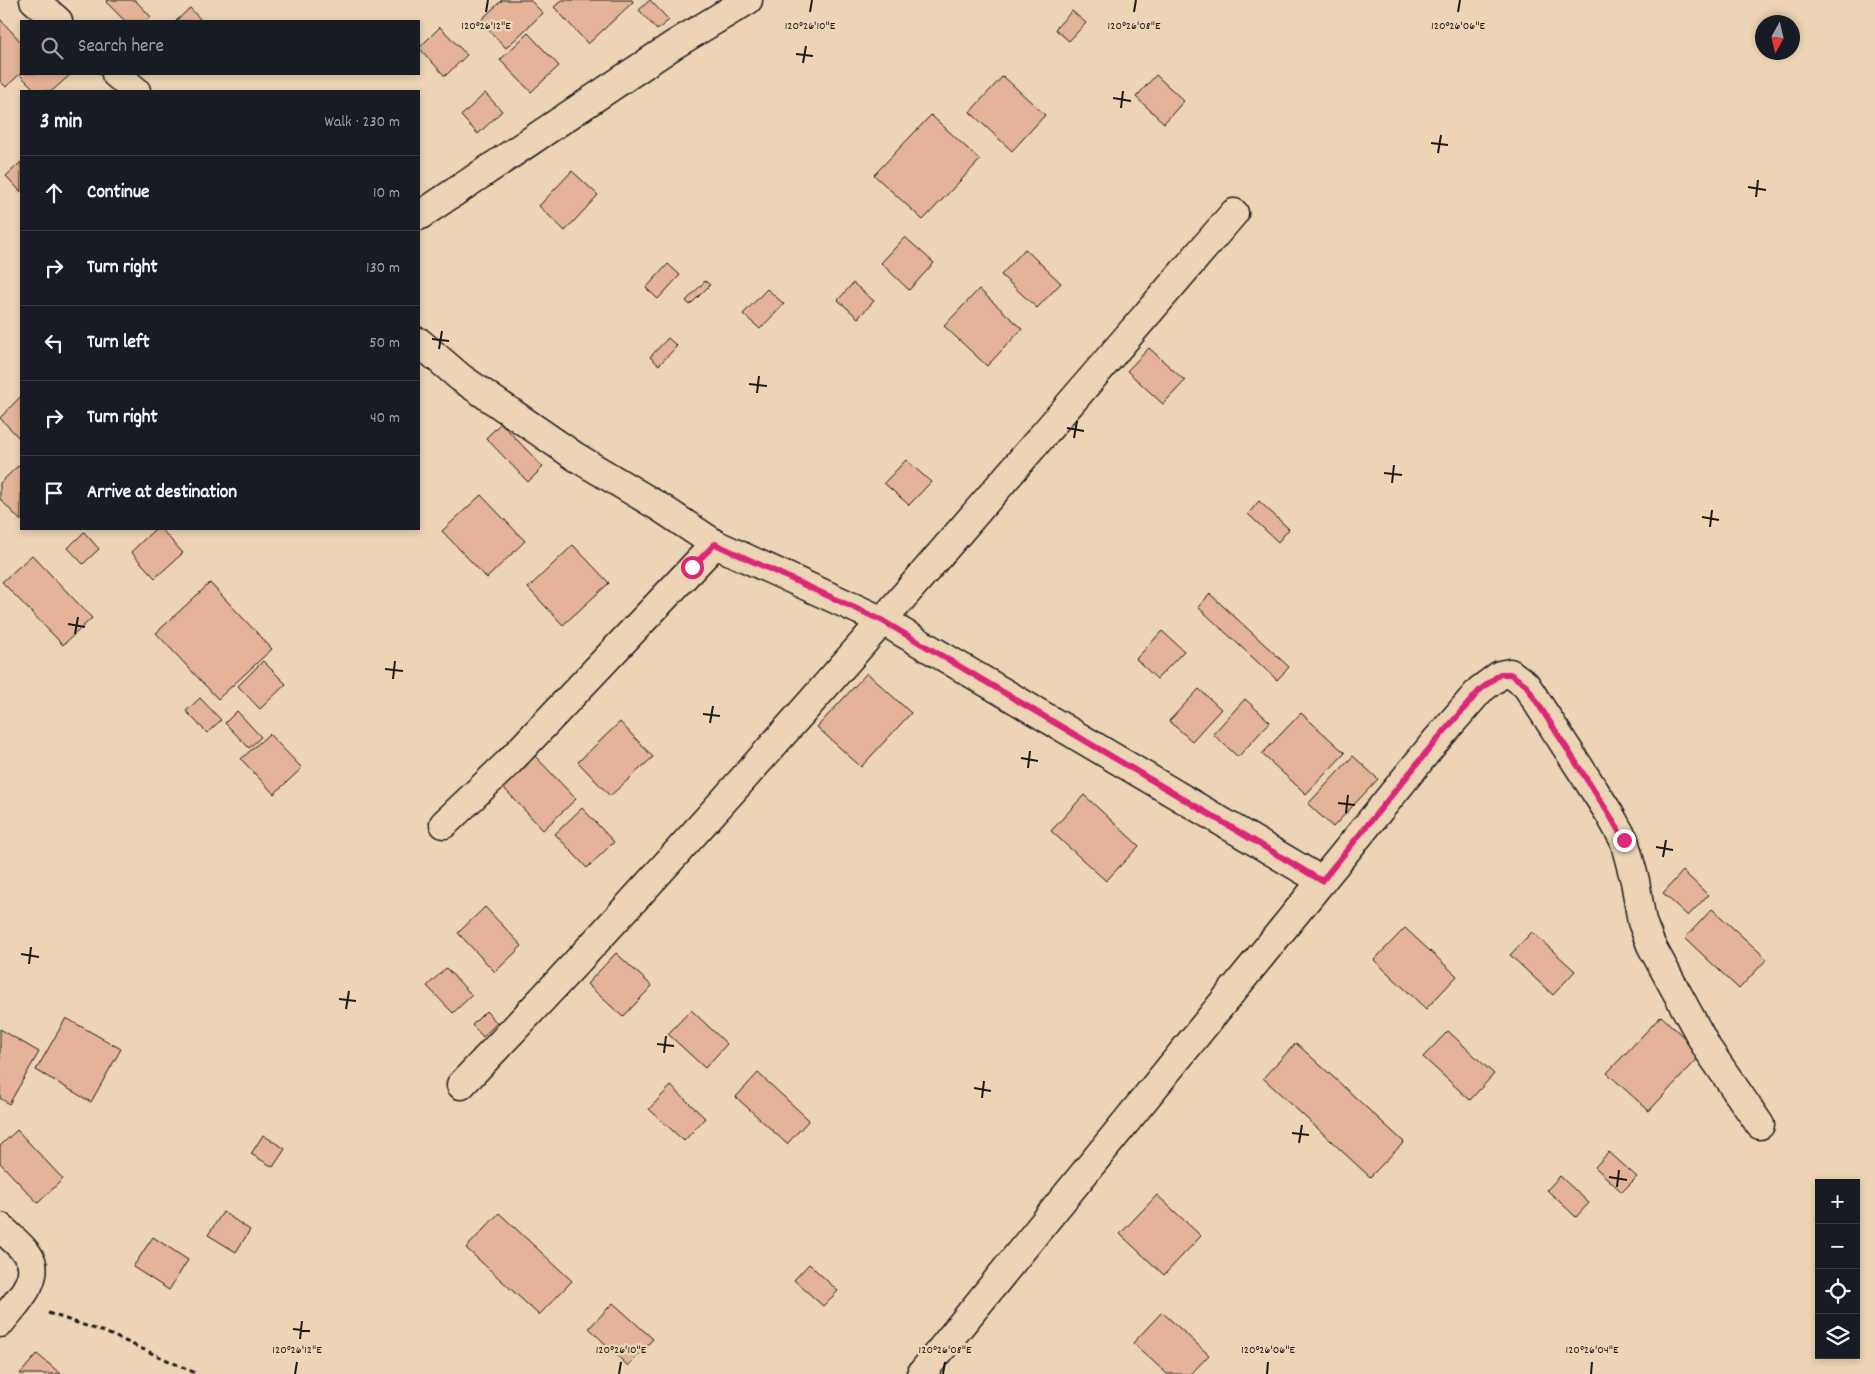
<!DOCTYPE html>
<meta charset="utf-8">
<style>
:root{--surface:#171b24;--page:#20242c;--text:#f1f3f6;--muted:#9ea1a6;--line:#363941}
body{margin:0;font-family:Dekko,sans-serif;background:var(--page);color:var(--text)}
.controls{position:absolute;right:15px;bottom:15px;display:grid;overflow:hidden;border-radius:0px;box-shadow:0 2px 8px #0003}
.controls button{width:45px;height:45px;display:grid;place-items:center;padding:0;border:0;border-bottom:1px solid var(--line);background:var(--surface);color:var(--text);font:25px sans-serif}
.compass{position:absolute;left:1755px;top:15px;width:45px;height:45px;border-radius:50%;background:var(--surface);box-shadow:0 2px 8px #0003;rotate:188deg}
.stop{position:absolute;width:15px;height:15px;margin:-11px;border:4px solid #db2777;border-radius:50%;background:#fff}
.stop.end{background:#db2777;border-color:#fff;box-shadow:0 1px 5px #0008}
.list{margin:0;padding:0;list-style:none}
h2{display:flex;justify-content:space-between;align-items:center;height:65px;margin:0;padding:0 20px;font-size:21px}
h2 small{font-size:16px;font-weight:400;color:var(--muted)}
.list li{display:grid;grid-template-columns:32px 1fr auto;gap:15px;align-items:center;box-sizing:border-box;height:75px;padding:0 20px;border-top:1px solid var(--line)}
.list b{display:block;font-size:19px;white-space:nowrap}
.list em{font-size:16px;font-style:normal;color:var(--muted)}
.icon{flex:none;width:28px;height:28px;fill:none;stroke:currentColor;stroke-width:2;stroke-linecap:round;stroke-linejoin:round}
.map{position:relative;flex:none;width:1875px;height:1374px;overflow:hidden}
.search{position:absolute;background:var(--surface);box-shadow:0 2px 8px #0003;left:20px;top:20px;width:400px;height:55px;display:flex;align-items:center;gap:12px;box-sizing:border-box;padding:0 18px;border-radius:0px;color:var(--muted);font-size:19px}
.panel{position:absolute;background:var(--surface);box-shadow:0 2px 8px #0003;left:20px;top:90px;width:400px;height:440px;border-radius:0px}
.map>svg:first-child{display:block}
</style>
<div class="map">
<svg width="1875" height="1374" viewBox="0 0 1875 1374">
<rect width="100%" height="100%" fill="#ecd4b4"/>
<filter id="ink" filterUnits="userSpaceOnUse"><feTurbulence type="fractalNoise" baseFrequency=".02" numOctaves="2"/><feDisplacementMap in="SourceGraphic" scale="10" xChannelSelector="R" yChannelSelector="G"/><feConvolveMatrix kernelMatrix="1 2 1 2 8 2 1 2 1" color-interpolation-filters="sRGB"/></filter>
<g filter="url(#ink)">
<path fill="#e5b397" stroke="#1c1c1c" d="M108,0H135L151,17L146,21H125L106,2Z
M502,0H530L543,13L506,48L480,21Z
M562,0H632L633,2L588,44L554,7Z
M650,0L669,20L657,30L639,10Z
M190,8L202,21H176Z
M1072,11L1086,23L1069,41L1055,29Z
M0,19L21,42V73L6,87L0,81Z
M440,27L467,55L445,76L419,48Z
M528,33L559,66L531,92L500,60Z
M21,73L69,74L70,75L52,91H36L20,75Z
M1156,75L1184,101L1164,123L1136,97Z
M1003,76L1045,115L1012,151L970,112Z
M485,93L502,111L478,134L461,116Z
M931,115L980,160L923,220L874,175Z
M21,162V192L6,176Z
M572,171L598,195L565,231L539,206Z
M905,237L934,263L909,290L881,263Z
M1025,249L1061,283L1037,308L1001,275Z
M668,264L680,275L658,299L646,288Z
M705,281L710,285L690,305L686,301Z
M853,283L874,301L858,318L838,300Z
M767,289L784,304L760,329L743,314Z
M979,289L1022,329L987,366L944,326Z
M668,338L677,346L659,365L650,357Z
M1149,348L1185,381L1163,404L1127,371Z
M21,396V440L0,418Z
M501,423L543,467L528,482L486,438Z
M906,460L931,482L909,505L884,483Z
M18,466L21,469V521L0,499V483Z
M481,495L525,541L487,578L442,531Z
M1259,501L1289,529L1278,542L1248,514Z
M155,529H161L183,553L155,578L131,552Z
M84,532L99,549L83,564L68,548Z
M573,545L609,583L563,625L528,588Z
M32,555L92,618L63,645L2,582Z
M210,583L272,649L218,699L156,633Z
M1210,594L1289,667L1277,680L1198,607Z
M1162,631L1184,651L1157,679L1136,659Z
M263,661L286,684L260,709L238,686Z
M867,673L911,713L861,767L817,727Z
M1199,689L1221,709L1192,741L1169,721Z
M200,698L221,720L207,733L186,711Z
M1245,699L1270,722L1238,757L1213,734Z
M237,711L261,737L249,748L225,723Z
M1301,713L1345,753L1306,794L1262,754Z
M620,722L653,757L610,796L578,762Z
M269,734L302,768L274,794L241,759Z
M534,755L576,799L543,830L502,786Z
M1353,756L1378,779L1333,827L1308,804Z
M1084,795L1139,846L1106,881L1051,831Z
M582,808L614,842L587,868L555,834Z
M1683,871L1708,895L1688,916L1663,893Z
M485,907L522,946L495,972L458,933Z
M1712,909L1767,959L1739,989L1685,938Z
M1405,928L1457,976L1426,1009L1374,960Z
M1532,932L1575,971L1553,995L1510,955Z
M616,953L652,986L623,1017L587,984Z
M446,968L472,995L453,1013L427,986Z
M691,1010L727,1044L705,1068L668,1034Z
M486,1011L497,1023L483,1037L472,1025Z
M1661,1016L1702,1054L1649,1111L1607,1073Z
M66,1018L121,1049L91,1102L36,1070Z
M0,1029L39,1052L9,1104L0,1098Z
M1448,1031L1494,1074L1470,1100L1423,1057Z
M1296,1043L1404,1142L1370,1177L1263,1078Z
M758,1073L809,1120L787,1144L736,1097Z
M671,1086L705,1118L684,1141L649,1109Z
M17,1130L63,1179L38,1203L0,1163V1146Z
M263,1135L285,1149L273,1167L251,1154Z
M1609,1152L1637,1177L1622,1192L1595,1167Z
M1560,1176L1589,1203L1576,1217L1547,1190Z
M1157,1195L1201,1236L1164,1275L1120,1234Z
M223,1212L250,1230L236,1252L208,1235Z
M499,1213L572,1281L539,1315L466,1248Z
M153,1237L188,1260L169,1290L133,1267Z
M809,1264L838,1291L823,1306L794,1280Z
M613,1303L653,1339L628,1366L589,1328Z
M1162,1312L1209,1355L1191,1374H1167L1133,1343Z
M37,1354L61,1374H20Z"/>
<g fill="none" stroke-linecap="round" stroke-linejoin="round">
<g stroke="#1c1c1c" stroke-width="31">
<path id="minor" d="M34,0L58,21
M116,74L136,91
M419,216L672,46L748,0
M419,342L461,378L576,457L661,508L715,544L509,762L444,824
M715,544L883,621L1322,881
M461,1085C730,804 981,507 1234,213
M0,1227C9,1236 21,1245 28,1255C44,1278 13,1306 0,1323
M921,1374L1434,743L1480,690L1500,675L1510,673L1526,685L1609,813L1624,840L1635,881L1642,922L1651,945L1707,1048L1760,1125"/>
</g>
<path stroke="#1c1c1c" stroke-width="3" stroke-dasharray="5 4" stroke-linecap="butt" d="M48,1313L107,1333L198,1374"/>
<use href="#minor" stroke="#ecd4b4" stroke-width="28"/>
</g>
</g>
<g fill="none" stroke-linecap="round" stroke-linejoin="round" filter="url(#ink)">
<path stroke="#db2777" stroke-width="6" d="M692,567L715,544L883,621L1322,881L1434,743L1480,690L1500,674H1510L1526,685L1609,814L1624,840"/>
</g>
<path fill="none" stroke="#1c1c1c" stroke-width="2" d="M486,12L488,0M810,12L812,0M1134,12L1136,0M1458,12L1460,0M796,54L813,56M803,63L806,46M1113,98L1131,101M1121,108L1123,91M1431,143L1448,145M1438,153L1441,135M1748,187L1766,190M1756,197L1758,180M432,339L449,341M439,349L442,331M749,384L767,386M757,393L759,376M1067,428L1084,431M1074,438L1077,421M1384,473L1402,475M1392,483L1394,465M1702,517L1719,520M1710,527L1712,510M68,624L85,627M75,634L78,617M385,669L403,671M393,679L395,661M703,714L720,716M710,723L713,706M1021,758L1038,761M1028,768L1030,751M1338,803L1355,805M1346,813L1348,795M1656,847L1673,850M1663,857L1666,840M21,954L39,957M29,964L31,947M339,999L356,1001M346,1009L349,991M657,1044L674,1046M664,1053L666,1036M974,1088L991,1091M982,1098L984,1081M1292,1133L1309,1135M1299,1143L1302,1125M1609,1177L1627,1180M1617,1187L1619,1170M293,1329L310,1331M300,1339L302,1321M295,1374L297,1362M619,1374L621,1362M943,1374L945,1362M1267,1374L1268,1362M1591,1374L1592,1362"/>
<g font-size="12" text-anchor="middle" fill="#1c1c1c" stroke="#ecd4b4" stroke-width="5" stroke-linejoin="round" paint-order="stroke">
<text x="486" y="29">120°26'12"E</text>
<text x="810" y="29">120°26'10"E</text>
<text x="1134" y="29">120°26'08"E</text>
<text x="1458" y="29">120°26'06"E</text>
<text x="297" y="1353">120°26'12"E</text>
<text x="621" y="1353">120°26'10"E</text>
<text x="945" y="1353">120°26'08"E</text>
<text x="1268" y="1353">120°26'06"E</text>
<text x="1592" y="1353">120°26'04"E</text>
</g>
</svg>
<div class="controls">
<button>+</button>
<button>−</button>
<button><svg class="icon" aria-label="locate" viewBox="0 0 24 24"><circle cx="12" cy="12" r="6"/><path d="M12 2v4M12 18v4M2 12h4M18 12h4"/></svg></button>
<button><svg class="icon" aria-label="layers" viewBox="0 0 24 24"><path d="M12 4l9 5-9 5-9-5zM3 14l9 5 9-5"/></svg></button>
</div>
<svg class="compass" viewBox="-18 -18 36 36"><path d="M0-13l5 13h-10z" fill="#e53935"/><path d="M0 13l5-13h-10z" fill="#9ea1a6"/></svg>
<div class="stop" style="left:692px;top:567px"></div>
<div class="stop end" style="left:1624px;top:840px"></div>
<div class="search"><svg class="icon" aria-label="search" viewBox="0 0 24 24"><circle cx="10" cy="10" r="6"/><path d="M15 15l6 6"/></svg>Search here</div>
<section class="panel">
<h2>3 min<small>Walk · 230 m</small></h2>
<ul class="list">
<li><svg class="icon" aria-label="ahead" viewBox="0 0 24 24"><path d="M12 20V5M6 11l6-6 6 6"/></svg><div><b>Continue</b></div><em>10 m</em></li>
<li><svg class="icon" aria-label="right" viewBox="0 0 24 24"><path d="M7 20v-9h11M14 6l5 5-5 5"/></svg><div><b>Turn right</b></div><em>130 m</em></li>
<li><svg class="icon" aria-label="left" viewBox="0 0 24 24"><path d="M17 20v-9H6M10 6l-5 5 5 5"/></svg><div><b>Turn left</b></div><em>50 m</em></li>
<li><svg class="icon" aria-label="right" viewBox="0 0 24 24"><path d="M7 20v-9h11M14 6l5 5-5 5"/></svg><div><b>Turn right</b></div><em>40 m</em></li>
<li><svg class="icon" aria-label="arrive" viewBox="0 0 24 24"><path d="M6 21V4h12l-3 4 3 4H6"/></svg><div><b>Arrive at destination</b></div></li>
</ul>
</section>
</div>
